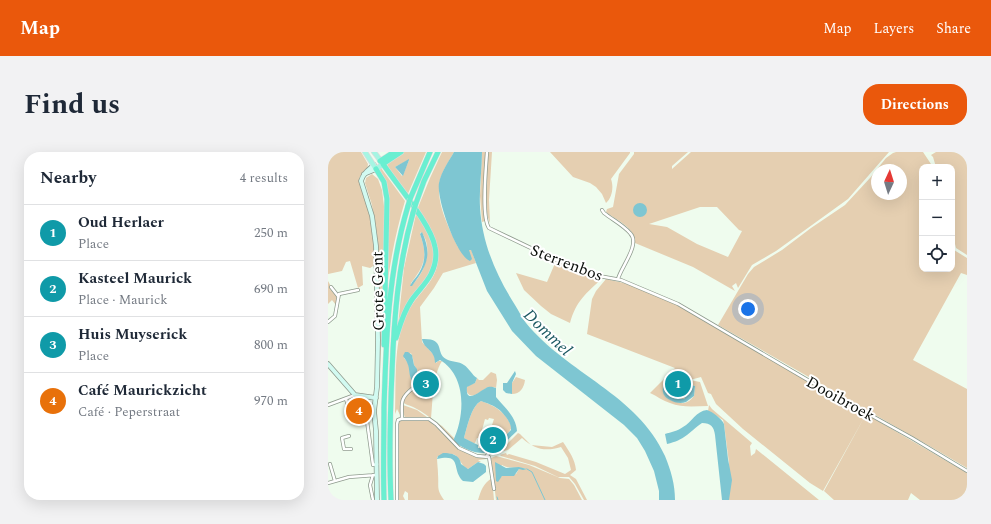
<!DOCTYPE html>
<meta charset="utf-8">
<style>
:root{--surface:#fff;--page:#f2f2f3;--text:#1f2937;--muted:#747a83;--line:#e0e1e3;--accent:#ea580c}
body{margin:0;font-family:Spectral,serif;background:var(--page);color:var(--text)}
.controls{position:absolute;right:12px;top:12px;display:grid;overflow:hidden;border-radius:8px;box-shadow:0 4px 16px #0002}
.controls button{width:36px;height:36px;display:grid;place-items:center;padding:0;border:0;border-bottom:1px solid var(--line);background:var(--surface);color:var(--text);font:20px sans-serif}
.compass{position:absolute;left:543px;top:12px;width:36px;height:36px;border-radius:50%;background:var(--surface);box-shadow:0 4px 16px #0002;rotate:4deg}
.you{position:absolute;left:420px;top:157px;width:14px;height:14px;margin:-10px;border:3px solid #fff;border-radius:50%;background:#1a73e8;box-shadow:0 0 0 6px #1a73e833}
.badge{display:grid;place-items:center;width:26px;height:26px;border-radius:50%;background:var(--accent);color:#fff;font-size:13px;font-weight:700}
.pin{position:absolute;translate:-50% -50%;border:2px solid #fff;box-shadow:0 1px 4px #0006}
.list{margin:0;padding:0;list-style:none}
h2{display:flex;justify-content:space-between;align-items:center;height:52px;margin:0;padding:0 16px;font-size:17px}
h2 small{font-size:13px;font-weight:400;color:var(--muted)}
.list li{display:grid;grid-template-columns:26px 1fr auto;gap:12px;align-items:center;box-sizing:border-box;height:56px;padding:0 16px;border-top:1px solid var(--line)}
.list b{display:block;font-size:15px;white-space:nowrap}
.list p{margin:0;font-size:13px;white-space:nowrap;color:var(--muted)}
.list em{font-size:13px;font-style:normal;color:var(--muted)}
.icon{flex:none;width:22px;height:22px;fill:none;stroke:currentColor;stroke-width:2;stroke-linecap:round;stroke-linejoin:round}
.map{position:relative;flex:none;width:639px;height:348px;overflow:hidden;border-radius:16px}
header{display:flex;align-items:center;gap:24px;box-sizing:border-box;height:56px;padding:0 20px;background:var(--accent);color:#fff}
header strong{font-size:19px}
nav{display:flex;gap:22px;margin-inline-start:auto;font-size:14px}
.intro{display:flex;align-items:center;justify-content:space-between;box-sizing:border-box;height:96px;padding:0 24px}
h1{margin:0;font-size:28px}
.button{padding:10px 18px;border-radius:16px;background:var(--accent);color:#fff;font-size:14px;font-weight:700}
main{display:flex;gap:24px;padding:0 24px}
aside{flex:1;background:var(--surface);border-radius:16px;box-shadow:0 4px 16px #0002}
.map>svg:first-child{display:block}
</style>
<header>
<strong>Map</strong>
<nav><a>Map</a><a>Layers</a><a>Share</a></nav>
</header>
<div class="intro"><h1>Find us</h1><a class="button">Directions</a></div>
<main>
<aside>
<h2>Nearby<small>4 results</small></h2>
<ul class="list">
<li><span class="badge" style="background:#0f9aa8">1</span><div><b>Oud Herlaer</b><p>Place</p></div><em>250 m</em></li>
<li><span class="badge" style="background:#0f9aa8">2</span><div><b>Kasteel Maurick</b><p>Place · Maurick</p></div><em>690 m</em></li>
<li><span class="badge" style="background:#0f9aa8">3</span><div><b>Huis Muyserick</b><p>Place</p></div><em>800 m</em></li>
<li><span class="badge" style="background:#e8710a">4</span><div><b>Café Maurickzicht</b><p>Café · Peperstraat</p></div><em>970 m</em></li>
</ul>
</aside>
<div class="map">
<svg width="639" height="348" viewBox="0 0 639 348">
<rect width="100%" height="100%" fill="#effcee"/>
<path fill="#e5cfb1" fill-rule="evenodd" d="M0,0H33L40,12C40,19 32,21 31,28L43,65L47,95V113L42,116L34,114L35,133L30,136L22,109L18,110L14,119L0,122Z
M75,0H98L79,44L59,13L60,11ZM81,8L75,23L74,24L67,15Z
M114,0H126C121,9 115,18 112,28C107,50 121,76 130,95L143,97L148,111L115,121L106,136L92,155L94,190L106,203L108,211L110,209H114C104,225 105,249 103,267L114,274L126,286L125,289C114,277 102,263 87,256C82,253 77,253 73,249L72,252L74,263H72L69,257L67,262C68,235 66,199 74,174C78,158 88,147 98,135C121,107 107,83 89,58L102,26ZM83,201L85,207L86,213C91,219 90,223 87,230L84,229C80,219 84,214 76,206Z
M154,0H158L157,69L154,70L152,44Z
M160,0H164L161,48L162,71C155,57 159,16 160,0Z
M222,0H302V1L283,27C286,35 284,46 278,51L274,42L268,35L262,31L245,25Z
M306,0H360L344,14V17L363,0H561L520,47L448,99L424,113L410,136L408,131L404,134L407,139L365,115L307,91C308,76 288,68 278,60L279,57L285,55L291,22L306,2ZM372,55H389L411,78L414,79L400,105L369,92L339,75L321,72Z
M568,0H595L605,15H594V117H624V91L626,98L639,106V123L633,121L585,208L639,237V316L605,296L390,173L420,122L426,115L454,98L483,76L517,53L542,26L558,6L565,1ZM549,18H573V42H549Z
M608,0H639V103L628,96L624,80V15H608L605,5L603,3Z
M53,16L77,49C68,79 62,110 58,142L60,80L56,26L51,17Z
M44,22L50,27L54,38L56,54V101L52,217L50,95L44,53L37,31L38,26Z
M88,62L96,73L106,95L105,115L70,173L76,116ZM93,80C106,95 97,121 84,133L83,131C97,113 100,104 92,82Z
M228,109L275,126C258,141 248,149 242,171L223,162L213,154L196,138L188,121L219,130Z
M278,127L300,132L346,150L639,321V348H592L583,341L580,348H506L496,339L537,264L495,339L482,331L415,277L388,252L383,242L380,241L373,225L362,228L372,230L380,254C368,254 354,256 342,251C335,249 329,244 322,241L347,216L259,182L264,147L268,139ZM346,220L349,222L340,231L339,239L346,246L356,247L360,242L362,233L367,234L366,244C364,246 362,249 359,250C355,252 353,251 349,250C329,246 333,230 346,220ZM356,224L361,228L356,244H351L346,242L343,237L347,236Z
M0,129L4,136L2,137L9,144L8,153L4,148L0,152Z
M163,220L168,222L169,228L168,236L166,235C163,235 159,235 157,237C150,241 142,249 138,238L140,233L147,231L149,226L151,228H155Z
M188,225L197,228C196,236 192,242 184,242V231Z
M153,249C168,254 177,260 184,275L181,280L168,294L173,282L166,279L167,274L164,273L166,267L161,266L160,268L157,267L154,278L158,279L156,287L149,286L147,291H145L136,286C139,276 143,254 153,249Z
M75,253L89,258L99,265L77,266L74,256Z
M381,253L384,257L424,291L422,294L423,304L427,301L428,297L491,348H401V311L396,272L395,268L380,259Z
M74,268H98L103,270L129,295L159,307L150,308L153,310H150L140,317C132,314 132,302 123,302C119,301 113,304 109,305C109,311 110,317 110,322C111,335 108,337 116,348H80V341L77,339L75,344L77,348H71L70,273L71,270Z
M190,281L192,282L203,293L224,295L235,290C241,299 247,307 248,318L242,323L248,327L259,348H256L247,332L241,325H230L207,314L173,304L172,303L178,301L179,303L181,302L208,310L237,322L243,318L240,306L233,295C217,300 206,297 194,286L180,298L171,300Z
M168,304L201,313L232,326L241,327L246,333L254,348H168L163,306ZM174,313C182,318 190,314 198,317H191L188,322L174,324L168,329V323Z
M164,326L166,348H150C153,338 155,332 164,326Z"/>
<path fill="#7ec6d2" d="M126,0H154C154,18 151,36 152,55C154,91 168,123 187,153C191,159 194,166 198,171C240,222 309,242 337,304C343,319 347,332 347,348H331V339L326,319L317,299L309,286L296,273L208,204L184,179L159,139L143,98H141L144,107L142,109C128,104 108,45 111,31C113,20 121,9 126,0Z
M81,7V8L75,24L67,15Z
M305 58a7 7 0 1 1 14 0a7 7 0 1 1-14 0Z
M94,80C105,104 98,115 84,134H82C84,129 88,126 91,121C99,108 97,96 92,82Z
M94,187C118,186 107,201 118,207C123,210 131,209 136,213C141,216 144,223 149,226L147,231L139,235C137,253 152,239 158,236C162,234 164,235 168,236V245C176,255 188,264 189,279L167,300L162,299V296L166,295L183,278C183,273 182,272 180,268C172,256 167,254 153,249C143,254 139,276 136,286L150,293V296H160L159,301C146,302 135,296 125,289C137,264 139,224 112,208L107,211C107,197 96,198 94,187Z
M77,200H80L84,203L86,213L89,217L90,229H84C79,218 84,216 75,204Z
M187,219L188,222L184,231V242L178,241L175,238V231H179Z
M346,220L349,222C339,231 334,236 346,246L356,247L360,242L362,233L367,234L366,244L358,250C353,252 347,251 342,248C328,241 337,227 346,220Z
M379,258C385,260 394,267 396,272L400,307L404,328L401,348H394L387,283C386,275 383,271 374,271C360,281 357,288 339,292L337,282C343,280 350,279 355,275C364,270 368,259 379,258Z
M115,301C124,301 132,303 133,312L140,317L150,310L156,312L158,314V320L145,330L135,329C123,318 135,301 109,307L110,304Z
M167,310L178,316L191,315L199,317L195,318L191,317L186,324H174L170,330L168,329Z"/>
<g fill="none" stroke-linecap="round" stroke-linejoin="round">
<path stroke="#7ec6d2" stroke-width="1" d="M199,317L204,320L217,348
M169,345L170,348"/>
<g stroke="#8f9b8e" stroke-width="4">
<path id="street" d="M159,0C158,16 153,64 161,76L228,108L271,124L293,128L350,152L490,234L584,286L639,319
M274,58L276,61C285,68 295,73 302,81C313,92 293,115 290,127
M3,135L10,144
M0,170L7,164L11,142L30,138
M18,247L25,269H39L45,313L49,312
M0,253L27,243
M74,267C74,251 71,247 85,236L94,235
M21,284L14,286L16,297H23
M158,305L161,301V296
M2,312L7,329
M0,331L21,325L48,323
M45,348L42,333L45,323
M69,348V272L70,268L73,267H101L108,272L131,296L149,304L161,305L166,337"/>
</g>
<g stroke="#8f9b8e" stroke-width="5.5">
<path id="secondary" d="M46,13C40,18 35,22 33,29L44,64L48,94L50,188L49,235L46,259L48,279L49,348
M36,22L48,17
M0,212L27,243L48,246"/>
</g>
<g stroke="#ddd" stroke-width="6">
<path id="primary" d="M37,0L48,17L55,12L46,0"/>
</g>
<g stroke="#ddd" stroke-width="6">
<path id="highway" d="M52,9L66,0
M48,17L56,30L59,47L56,193
M82,47L102,0
M87,54L96,29L110,0
M68,186C72,173 75,161 83,149C89,140 98,132 103,122C107,114 109,104 107,95C103,72 69,33 55,12L73,0
M56,348C55,318 56,287 56,256C58,188 60,120 80,54
M63,348C61,305 62,263 64,220C66,166 70,113 85,61"/>
</g>
<use href="#street" stroke="#fff" stroke-width="2.5"/>
<use href="#secondary" stroke="#d2faf1" stroke-width="4"/>
<use href="#primary" stroke="#a6f5e3" stroke-width="4.5"/>
<use href="#highway" stroke="#6aefd1" stroke-width="5"/>
<g stroke="#ddd" stroke-width="6" stroke-linecap="butt">
<path id="highway-bridge" d="M80,54L82,47
M85,61L87,54"/>
</g>
<use href="#highway-bridge" stroke="#6aefd1" stroke-width="5"/>
</g>
<g text-anchor="middle" stroke-width="4" stroke-linejoin="round" paint-order="stroke">
<g font-size="16" fill="#090d09" stroke="#fff">
<text transform="translate(239 110) rotate(21)" y="6">Sterrenbos</text>
<text transform="translate(49 139) rotate(-91)" y="6">Grote Gent</text>
<text transform="translate(513 246) rotate(29)" y="6">Dooibroek</text>
</g>
<g font-size="17" font-style="italic" fill="#1a5760" stroke="#fff">
<text transform="translate(220 180) rotate(44)" y="6">Dommel</text>
</g>
</g>
</svg>
<div class="controls">
<button>+</button>
<button>−</button>
<button><svg class="icon" aria-label="locate" viewBox="0 0 24 24"><circle cx="12" cy="12" r="6"/><path d="M12 2v4M12 18v4M2 12h4M18 12h4"/></svg></button>
</div>
<svg class="compass" viewBox="-18 -18 36 36"><path d="M0-13l5 13h-10z" fill="#e53935"/><path d="M0 13l5-13h-10z" fill="#747a83"/></svg>
<div class="you"></div>
<div class="pin badge" style="left:350px;top:232px;background:#0f9aa8">1</div>
<div class="pin badge" style="left:165px;top:288px;background:#0f9aa8">2</div>
<div class="pin badge" style="left:98px;top:232px;background:#0f9aa8">3</div>
<div class="pin badge" style="left:31px;top:259px;background:#e8710a">4</div>
</div>
</main>
